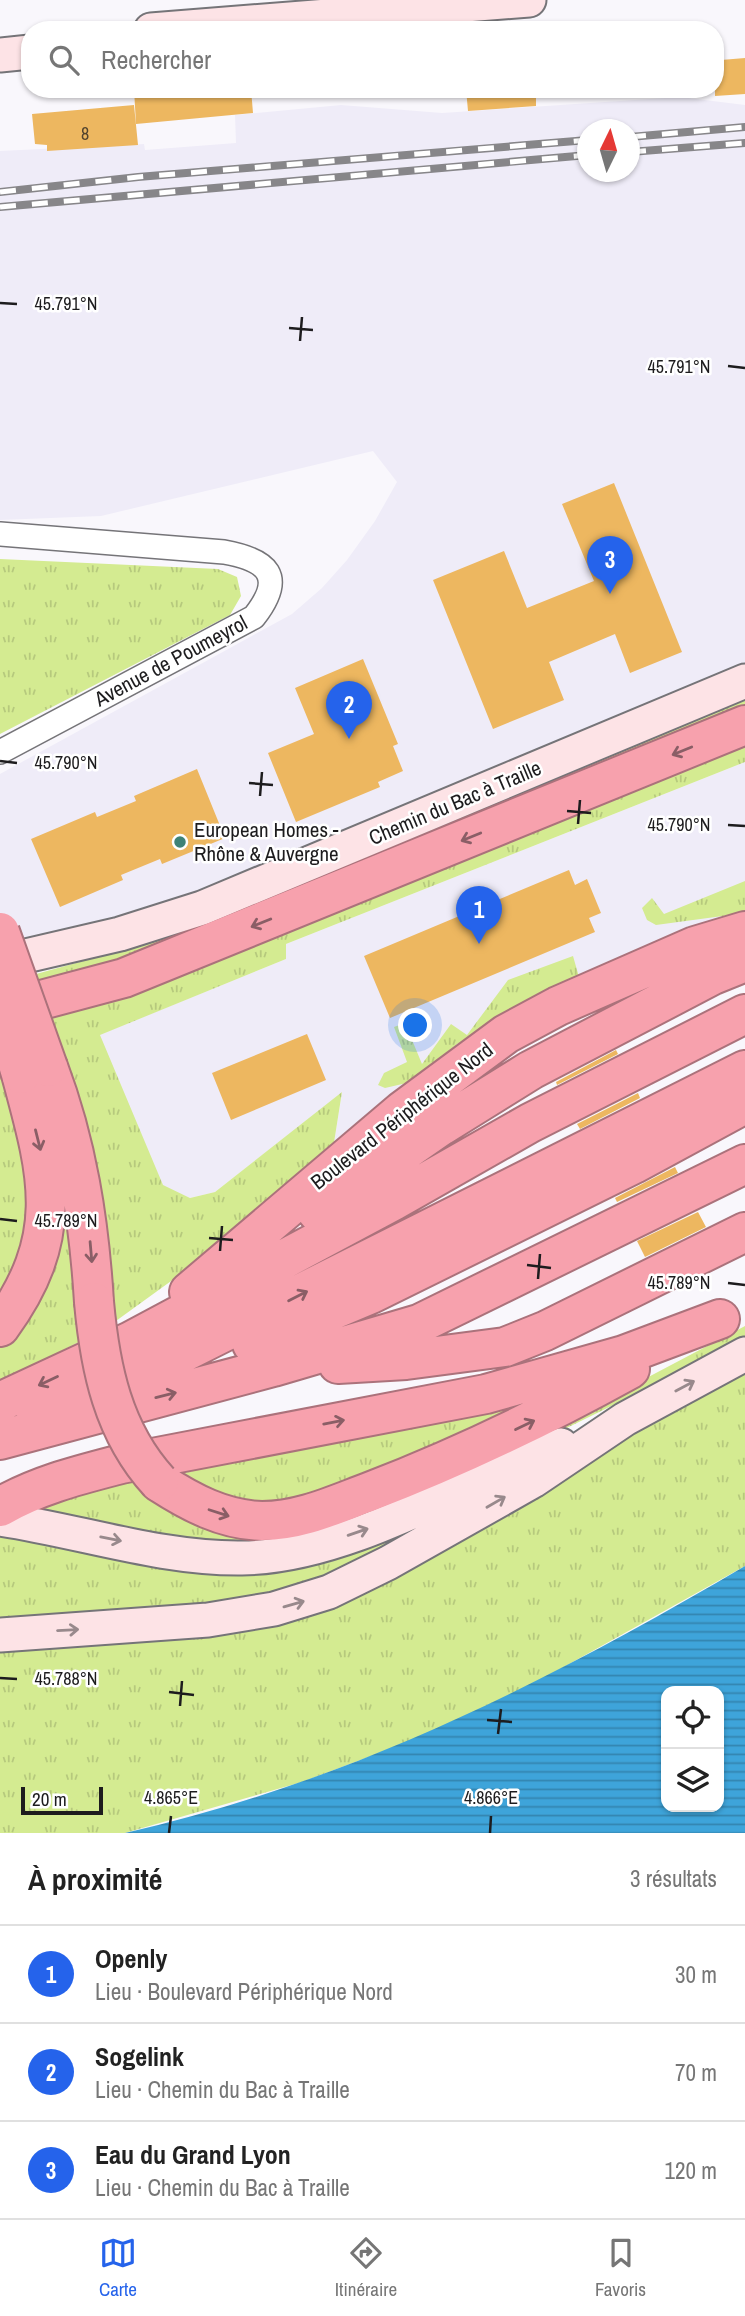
<!DOCTYPE html>
<html lang="fr">
<meta charset="utf-8">
<style>
:root{--surface:#fff;--page:#f6f6f6;--text:#222;--muted:#767676;--line:#e0e0e0;--accent:#2563eb}
body{margin:0;font-family:"Archivo Narrow",sans-serif;background:var(--page);color:var(--text)}
.controls{position:absolute;right:21px;bottom:21px;display:grid;overflow:hidden;border-radius:14px;box-shadow:0 2px 5px #0004}
.controls button{width:63px;height:63px;display:grid;place-items:center;padding:0;border:0;border-bottom:2px solid var(--line);background:var(--surface);color:var(--text);font:35px sans-serif}
.compass{position:absolute;left:577px;top:119px;width:63px;height:63px;border-radius:50%;background:var(--surface);box-shadow:0 2px 5px #0004;rotate:5deg}
.scale{position:absolute;left:21px;bottom:18px;width:82px;box-sizing:border-box;padding-left:7px;border:4px solid #1d1c1e;border-top:0;font-size:19px;line-height:24px;white-space:nowrap;color:#1d1c1e;-webkit-text-stroke:5px #fff;paint-order:stroke}
.you{position:absolute;left:416px;top:1026px;width:24px;height:24px;margin:-18px;border:5px solid #fff;border-radius:50%;background:#1a73e8;box-shadow:0 0 0 10px #1a73e833}
.badge{display:grid;place-items:center;width:46px;height:46px;border-radius:50%;background:var(--accent);color:#fff;font-size:23px;font-weight:700}
.pin{position:absolute;translate:-50% -58px;filter:drop-shadow(0 2px 4px #0008)}
.pin::after{content:'';position:absolute;top:37px;width:24px;height:21px;background:inherit;clip-path:polygon(0 0,100% 0,50% 100%)}
.list{margin:0;padding:0;list-style:none}
h2{display:flex;justify-content:space-between;align-items:center;height:91px;margin:0;padding:0 28px;font-size:30px}
h2 small{font-size:23px;font-weight:400;color:var(--muted)}
.list li{display:grid;grid-template-columns:46px 1fr auto;gap:21px;align-items:center;box-sizing:border-box;height:98px;padding:0 28px;border-top:2px solid var(--line)}
.list b{display:block;font-size:26px;white-space:nowrap}
.list p{margin:0;font-size:23px;white-space:nowrap;color:var(--muted)}
.list em{font-size:23px;font-style:normal;color:var(--muted)}
.icon{flex:none;width:38px;height:38px;fill:none;stroke:currentColor;stroke-width:2;stroke-linecap:round;stroke-linejoin:round}
.map{position:relative;flex:none;width:745px;height:1833px;overflow:hidden}
.search{position:absolute;background:var(--surface);box-shadow:0 2px 5px #0004;left:21px;right:21px;top:21px;height:77px;display:flex;align-items:center;gap:18px;box-sizing:border-box;padding:0 24px;border-radius:28px;color:var(--muted);font-size:26px}
.sheet{height:385px;background:var(--surface)}
nav{display:flex;justify-content:space-around;align-items:center;box-sizing:border-box;height:98px;border-top:2px solid var(--line);background:var(--surface);font-size:19px;color:var(--muted)}
nav a{display:grid;justify-items:center;gap:4px}
nav .on{color:var(--accent)}
.map>svg:first-child{display:block}
</style>
<div class="map">
<svg width="745" height="1833" viewBox="0 0 745 1833">
<defs>
<pattern id="grass-tufts" width="24" height="20" patternUnits="userSpaceOnUse" patternTransform="scale(1.75)"><rect width="24" height="20" fill="#d4eb91"/><path d="M3 7l-1-3M5 7V3M7 7l1-3M15 17l-1-3M17 17v-4M19 17l1-3" fill="none" stroke="#b6c97d"/></pattern>
<pattern id="water-rules" width="6" height="5" patternUnits="userSpaceOnUse" patternTransform="scale(1.75)"><rect width="6" height="5" fill="#3ea4da"/><path d="M0 2.5h6" fill="none" stroke="#3385b0"/></pattern>
</defs>
<rect width="100%" height="100%" fill="#f9f7fc"/>
<path fill="#efecf8" fill-rule="evenodd" d="M680,97L745,105V666L442,794L193,893L114,921L0,942V774L292,614L322,588L347,560L375,521L397,482L373,451L101,516L0,520V151L144,144L145,150L236,143L235,115L341,105L442,113ZM588,130H630V172H588Z
M745,762V915L333,1149L342,1093L215,1192L190,1198L163,1186L99,1035L286,959V944Z"/>
<path fill="url(#grass-tufts)" d="M0,559L218,569L237,577L241,596L230,615L0,734Z
M745,700V712L106,966L31,981L29,976L184,933Z
M745,740V762L286,944V959L100,1035L163,1185L190,1198L215,1192L342,1092L333,1149L196,1263L109,1326L42,1013Z
M745,881V913L656,925L647,920L642,908L652,898L664,914Z
M573,956L579,977L457,1044L411,1082L385,1088L378,1085L384,1073L407,1062L394,1027L405,1023L422,1064L451,1024L467,1035L508,980Z
M0,1041L28,1139L34,1232L0,1306Z
M53,1108L85,1339L0,1382V1347L11,1334Z
M745,1326V1340L504,1459L293,1542L204,1545L32,1512L92,1490L137,1479L221,1529L601,1402Z
M745,1371V1566L544,1678L427,1735L302,1782L125,1833H0V1648L363,1589Z
M567,1385L570,1389L301,1501L234,1502L175,1475Z
M408,1527L416,1535L367,1563L239,1604L0,1624V1532L200,1567Z"/>
<path fill="url(#water-rules)" fill-rule="evenodd" d="M745,1566V1833H125C350,1782 548,1682 745,1566ZM666,1691H719V1807H666Z"/>
<path fill="#edb760" d="M745,58V94L715,96V66H722L721,60Z
M134,89H251L253,113L136,124Z
M466,89H536V106L468,111Z
M134,105L138,145L47,151V145L35,144L32,114Z
M614,483L682,652L630,673L615,634L549,662L564,700L493,729L433,580L504,551L527,608L594,581L562,504Z
M363,659L398,744L393,746L403,771L378,782L380,787L296,822L268,753L314,734L295,688Z
M197,769L225,838L162,864L160,859L121,875L123,880L60,907L31,839L95,812L97,817L136,801L134,796Z
M569,870L575,885L587,879L601,913L589,918L595,932L390,1018L364,956Z
M307,1034L326,1080L231,1120L212,1073Z
M616,1050L618,1054L557,1085L556,1082Z
M638,1093L640,1098L580,1129L577,1124Z
M675,1167L678,1173L617,1202L615,1198Z
M698,1212L706,1227L645,1257L637,1241Z"/>
<g fill="none" stroke-linecap="round" stroke-linejoin="round">
<g stroke="#757478" stroke-width="26">
<path id="street" d="M0,534L224,552C268,560 286,576 254,617L0,752"/>
</g>
<g stroke="#757478" stroke-width="37">
<path id="secondary" d="M151,30L529,0
M0,55L30,52
M0,962L120,934L202,908L745,681
M0,1519C80,1531 161,1559 242,1558C347,1557 464,1483 561,1445
M0,1635L208,1620L274,1609L329,1592L388,1563L533,1481L625,1419L745,1354"/>
</g>
<g stroke="#ab727b" stroke-width="42">
<path id="highway" d="M0,1011L124,978L745,725
M48,1067C77,1144 89,1220 94,1302
M317,1212L441,1126L531,1070L713,975L745,962
M189,1292L402,1111L506,1034L558,1006L695,946L745,931
M0,1327C67,1236 48,1174 21,1074
M252,1344L371,1294L634,1164L745,1104
M338,1364L406,1360L505,1347L545,1331L745,1232
M0,1402L131,1341L393,1201L530,1123L745,1014
M29,1430L745,1070
M0,1440L273,1367L419,1324L745,1164
M159,1482C190,1502 223,1520 262,1521C300,1521 334,1505 369,1492C460,1457 545,1416 630,1369
M0,1507C38,1485 79,1475 121,1464L486,1394L624,1355L720,1319"/>
</g>
<use href="#street" stroke="#fff" stroke-width="23"/>
<use href="#secondary" stroke="#fde3e6" stroke-width="33"/>
<use href="#highway" stroke="#f7a1ad" stroke-width="38"/>
<g stroke="#878689" stroke-width="8">
<path id="rail" d="M630,137L745,127
M630,152L745,143
M0,192L138,177L588,140
M0,207L588,155"/>
</g>
<use href="#rail" stroke="#fff" stroke-width="5" stroke-dasharray="16" stroke-linecap="butt"/>
<g stroke="#ab727b" stroke-width="42" stroke-linecap="butt">
<path id="highway-bridge" d="M0,932L48,1067
M0,1005L21,1074
M94,1302C100,1368 113,1432 159,1482"/>
</g>
<use href="#highway-bridge" stroke="#f7a1ad" stroke-width="38"/>
</g>
<defs><path id="oneway-shaft" d="M-6 0H5M1.5-3L5.5 0L1.5 3" fill="none" stroke-width="1.6" stroke-linecap="round" stroke-linejoin="round" transform="scale(1.75)"/></defs>
<g stroke="#8a5e66">
<use href="#oneway-shaft" transform="translate(682 751) rotate(158)"/>
<use href="#oneway-shaft" transform="translate(471 837) rotate(158)"/>
<use href="#oneway-shaft" transform="translate(261 923) rotate(158)"/>
<use href="#oneway-shaft" transform="translate(38 1140) rotate(76)"/>
<use href="#oneway-shaft" transform="translate(91 1252) rotate(85)"/>
<use href="#oneway-shaft" transform="translate(298 1296) rotate(-27)"/>
<use href="#oneway-shaft" transform="translate(48 1381) rotate(155)"/>
<use href="#oneway-shaft" transform="translate(166 1395) rotate(-14)"/>
<use href="#oneway-shaft" transform="translate(334 1422) rotate(-11)"/>
<use href="#oneway-shaft" transform="translate(525 1425) rotate(-26)"/>
<use href="#oneway-shaft" transform="translate(219 1513) rotate(18)"/>
</g>
<g stroke="#98898c">
<use href="#oneway-shaft" transform="translate(685 1386) rotate(-28)"/>
<use href="#oneway-shaft" transform="translate(496 1502) rotate(-30)"/>
<use href="#oneway-shaft" transform="translate(358 1532) rotate(-19)"/>
<use href="#oneway-shaft" transform="translate(111 1539) rotate(11)"/>
<use href="#oneway-shaft" transform="translate(294 1604) rotate(-16)"/>
<use href="#oneway-shaft" transform="translate(68 1630) rotate(-3)"/>
</g>
<path fill="none" stroke="#1d1c1e" stroke-width="2.5" d="M0,303L17,304M289,328L313,330M300,341L302,317M728,366L745,368M0,761L17,763M249,783L273,785M260,796L262,772M567,811L591,813M578,824L580,800M728,825L745,826M0,1219L17,1221M209,1238L233,1240M220,1251L222,1226M527,1265L551,1268M538,1279L540,1254M728,1283L745,1285M0,1678L17,1679M169,1692L194,1695M180,1706L182,1681M487,1720L512,1722M498,1734L501,1709M169,1833L171,1816M490,1833L491,1816"/>
<circle fill="#3e8277" stroke="#fff" stroke-width="2.5" cx="180" cy="842" r="7"/>
<g text-anchor="middle" stroke-width="5" stroke-linejoin="round" paint-order="stroke">
<g font-size="18" fill="#51432e">
<text x="85" y="140">8</text>
</g>
<g font-size="21" fill="#1d1c1e" stroke="#fff">
<text transform="translate(171 661) rotate(-28)" y="7">Avenue de Poumeyrol</text>
<text transform="translate(455 803) rotate(-23)" y="7">Chemin du Bac à Traille</text>
<text transform="translate(402 1116) rotate(-38)" y="7">Boulevard Périphérique Nord</text>
</g>
<g font-size="21" fill="#1d1c1e" stroke="#fff" text-anchor="start">
<text x="194" y="837">European Homes -<tspan x="194" dy="24">Rhône &amp; Auvergne</tspan></text>
</g>
</g>
<g font-size="18" text-anchor="middle" fill="#1d1c1e" stroke="#fff" stroke-width="5" stroke-linejoin="round" paint-order="stroke">
<text x="66" y="310">45.791°N</text>
<text x="679" y="373">45.791°N</text>
<text x="66" y="769">45.790°N</text>
<text x="679" y="831">45.790°N</text>
<text x="66" y="1227">45.789°N</text>
<text x="679" y="1289">45.789°N</text>
<text x="66" y="1685">45.788°N</text>
<text x="171" y="1804">4.865°E</text>
<text x="491" y="1804">4.866°E</text>
</g>
</svg>
<div class="controls">
<button><svg class="icon" aria-label="locate" viewBox="0 0 24 24"><circle cx="12" cy="12" r="6"/><path d="M12 2v4M12 18v4M2 12h4M18 12h4"/></svg></button>
<button><svg class="icon" aria-label="layers" viewBox="0 0 24 24"><path d="M12 4l9 5-9 5-9-5zM3 14l9 5 9-5"/></svg></button>
</div>
<svg class="compass" viewBox="-18 -18 36 36"><path d="M0-13l5 13h-10z" fill="#e53935"/><path d="M0 13l5-13h-10z" fill="#767676"/></svg>
<div class="scale">20 m</div>
<div class="you"></div>
<div class="pin badge" style="left:479px;top:944px">1</div>
<div class="pin badge" style="left:349px;top:739px">2</div>
<div class="pin badge" style="left:610px;top:594px">3</div>
<div class="search"><svg class="icon" aria-label="search" viewBox="0 0 24 24"><circle cx="10" cy="10" r="6"/><path d="M15 15l6 6"/></svg>Rechercher</div>
</div>
<section class="sheet">
<h2>À proximité<small>3 résultats</small></h2>
<ul class="list">
<li><span class="badge">1</span><div><b>Openly</b><p>Lieu · Boulevard Périphérique Nord</p></div><em>30 m</em></li>
<li><span class="badge">2</span><div><b>Sogelink</b><p>Lieu · Chemin du Bac à Traille</p></div><em>70 m</em></li>
<li><span class="badge">3</span><div><b>Eau du Grand Lyon</b><p>Lieu · Chemin du Bac à Traille</p></div><em>120 m</em></li>
</ul>
</section>
<nav>
<a class="on"><svg class="icon" aria-label="map" viewBox="0 0 24 24"><path d="M3 6l6-2 6 2 6-2v14l-6 2-6-2-6 2zM9 4v14M15 6v14"/></svg>Carte</a>
<a><svg class="icon" aria-label="directions" viewBox="0 0 24 24"><path d="M12 3l9 9-9 9-9-9zM9 14v-3h6M13 9l2 2-2 2"/></svg>Itinéraire</a>
<a><svg class="icon" aria-label="saved" viewBox="0 0 24 24"><path d="M7 4h10v16l-5-4-5 4z"/></svg>Favoris</a>
</nav>
